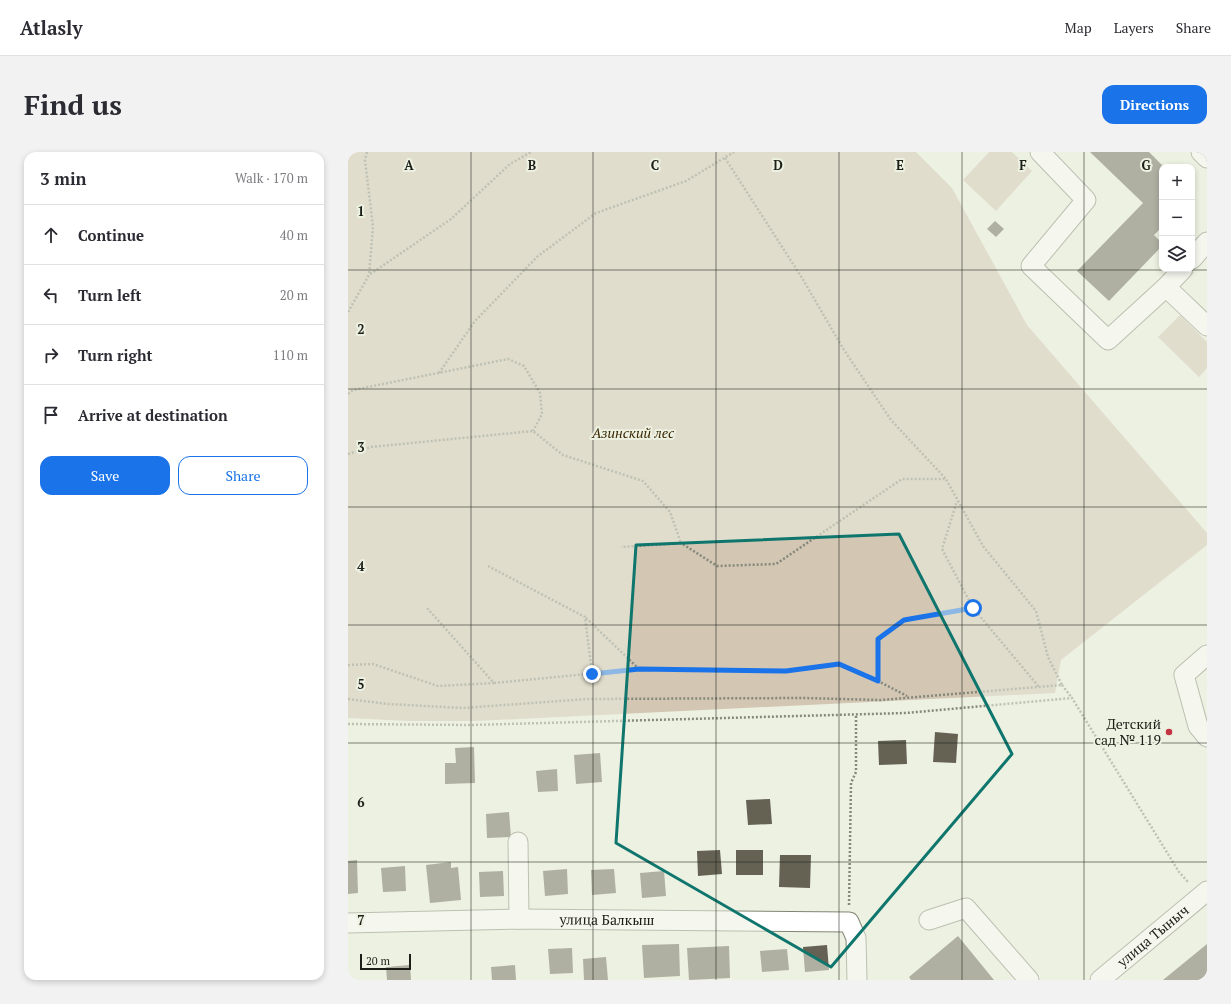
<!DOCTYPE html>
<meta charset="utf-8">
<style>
:root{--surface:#fff;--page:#f2f2f3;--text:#2b2b33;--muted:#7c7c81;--line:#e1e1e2;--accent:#1a73e8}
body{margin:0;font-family:"PT Serif",serif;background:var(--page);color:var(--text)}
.controls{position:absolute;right:12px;top:12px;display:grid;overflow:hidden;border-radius:8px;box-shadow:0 2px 6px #0003}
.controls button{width:36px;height:36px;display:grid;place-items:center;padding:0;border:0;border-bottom:1px solid var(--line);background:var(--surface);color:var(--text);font:20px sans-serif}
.scale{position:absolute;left:12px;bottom:10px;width:51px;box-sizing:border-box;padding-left:4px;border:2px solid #1c1e18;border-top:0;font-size:11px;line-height:14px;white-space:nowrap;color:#1c1e18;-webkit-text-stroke:3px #edf1e1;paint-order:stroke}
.stop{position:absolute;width:12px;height:12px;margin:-9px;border:3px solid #1a73e8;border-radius:50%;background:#fff}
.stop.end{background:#1a73e8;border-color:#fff;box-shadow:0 1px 4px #0008}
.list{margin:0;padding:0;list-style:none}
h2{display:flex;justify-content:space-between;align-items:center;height:52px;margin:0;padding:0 16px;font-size:17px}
h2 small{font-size:13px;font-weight:400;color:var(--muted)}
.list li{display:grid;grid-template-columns:26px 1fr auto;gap:12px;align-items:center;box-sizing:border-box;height:60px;padding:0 16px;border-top:1px solid var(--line)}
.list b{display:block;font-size:15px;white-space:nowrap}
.list em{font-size:13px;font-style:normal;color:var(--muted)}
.actions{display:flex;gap:8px;padding:12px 16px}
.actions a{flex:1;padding:9px 0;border:1px solid var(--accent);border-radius:12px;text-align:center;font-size:14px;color:var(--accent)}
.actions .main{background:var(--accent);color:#fff}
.icon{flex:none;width:22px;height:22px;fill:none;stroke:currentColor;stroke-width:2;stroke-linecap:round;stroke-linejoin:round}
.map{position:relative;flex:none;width:859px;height:828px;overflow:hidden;border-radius:12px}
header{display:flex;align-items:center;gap:24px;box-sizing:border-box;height:56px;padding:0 20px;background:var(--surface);border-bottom:1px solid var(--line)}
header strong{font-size:19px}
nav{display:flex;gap:22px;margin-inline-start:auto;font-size:14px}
.intro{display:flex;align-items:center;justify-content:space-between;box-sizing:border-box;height:96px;padding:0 24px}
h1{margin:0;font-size:28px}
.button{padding:10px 18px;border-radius:12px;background:var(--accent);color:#fff;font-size:14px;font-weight:700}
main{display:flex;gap:24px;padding:0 24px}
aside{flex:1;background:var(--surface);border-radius:12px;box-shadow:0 2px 6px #0003}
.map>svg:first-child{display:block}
</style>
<header>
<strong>Atlasly</strong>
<nav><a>Map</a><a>Layers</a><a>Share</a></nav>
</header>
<div class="intro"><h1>Find us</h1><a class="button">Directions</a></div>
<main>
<aside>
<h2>3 min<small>Walk · 170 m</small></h2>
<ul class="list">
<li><svg class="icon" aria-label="ahead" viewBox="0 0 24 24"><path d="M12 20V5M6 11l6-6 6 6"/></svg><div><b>Continue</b></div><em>40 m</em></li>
<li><svg class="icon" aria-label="left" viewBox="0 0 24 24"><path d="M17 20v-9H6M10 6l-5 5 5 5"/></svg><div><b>Turn left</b></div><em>20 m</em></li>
<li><svg class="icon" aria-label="right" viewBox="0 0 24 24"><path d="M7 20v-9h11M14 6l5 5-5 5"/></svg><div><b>Turn right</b></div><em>110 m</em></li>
<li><svg class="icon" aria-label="arrive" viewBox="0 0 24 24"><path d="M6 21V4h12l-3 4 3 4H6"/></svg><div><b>Arrive at destination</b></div></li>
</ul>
<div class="actions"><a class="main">Save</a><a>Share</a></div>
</aside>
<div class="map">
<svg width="859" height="828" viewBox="0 0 859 828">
<rect width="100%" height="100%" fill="#edf1e1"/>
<path fill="#d3c6b3" d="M0,0H568L604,36L679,173L859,381V393L713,508L707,541L128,569H60L0,566Z
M641,0H664L684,19L648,59L615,28Z
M832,163L859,190V216L851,225L810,185Z"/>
<path fill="#656254" d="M742,0H801L816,15H814V75L806,83L814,91V94L761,149L729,119L795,51Z
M647,69L656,77L648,85L639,77Z
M587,580L610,582L608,611L585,610Z
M558,588L559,612L531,613L530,589Z
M126,595L127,631L97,632V611H108L107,596Z
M252,601L254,630L228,632L226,603Z
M209,617L210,639L190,640L188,619Z
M422,647L424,672L400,673L398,648Z
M161,660L163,685L139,686L138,662Z
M372,698L374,722L350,724L349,699Z
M388,698H415V723H388Z
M432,703H463L462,736L431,735Z
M9,708L10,741L0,742V709Z
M103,710V716L110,715L113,748L82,751L78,713Z
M57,714L58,739L35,740L33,716Z
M219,717L220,742L197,744L195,719Z
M266,717L268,741L244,743L243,718Z
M155,719L156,744L132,745L131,720Z
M316,719L318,744L294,746L292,721Z
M610,784L646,828H563L561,825Z
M331,792L332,824L296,826L294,793Z
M859,792V828H815Z
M479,793L481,818L457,820L455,795Z
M381,794L382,826L341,828L339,796Z
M224,796L225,821L202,822L200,797Z
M439,797L441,818L414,820L412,799Z
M258,805L260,828H236L235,807Z
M62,813L63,828H39L38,815Z
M167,813L168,828H144L143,815Z"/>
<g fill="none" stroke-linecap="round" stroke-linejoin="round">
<g stroke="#828576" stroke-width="21">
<g id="minor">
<path d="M692,0L738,48L683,114L760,188L818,135L835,117"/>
<path d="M853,0L859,6"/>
<path d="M844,107L859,90"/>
<path d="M818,135L859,174"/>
<path d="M859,503L836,523L850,574L859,585"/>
<path d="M170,690L171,767"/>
<path d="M581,768L618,756L681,828"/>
<path id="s1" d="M0,771L171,767L501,770L508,786L509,828"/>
<path id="s2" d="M752,828L859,739"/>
</g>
</g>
<path stroke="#85887d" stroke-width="2.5" stroke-dasharray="2 2" stroke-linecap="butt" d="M19,0L17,8L25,75L21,123
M377,6L454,126L496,198L543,268L598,327
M0,160L21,123L103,67L162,12L183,0
M91,221L127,169L190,104L248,61L338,29L386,0
M0,242L5,238L160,207L176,214L192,241L194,262L185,279
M0,302L23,295L185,279L215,303L295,329L322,360L333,391
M140,414L237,465L244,521
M625,456L691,535
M238,466L291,517
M0,513L25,512L90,534L146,531L79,456
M530,529L531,487L556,468L625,456L594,397L609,349
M146,531L291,517L438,519L491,512L530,529L559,544
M714,533L724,546
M0,547L40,552L115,556L239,547L455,546L533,548L714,533L700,505L688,459L635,394L598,327H554L428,412L369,414L333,391L273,395
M0,572L123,573L558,561L724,546L831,720L841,731
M501,753L503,631L508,620V562"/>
<use href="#minor" stroke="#fff" stroke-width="19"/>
</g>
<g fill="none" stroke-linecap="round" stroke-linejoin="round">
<path stroke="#1a73e8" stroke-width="5" d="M244,522L291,517L438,519L491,512L530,529V487L556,468L625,456"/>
</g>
<path d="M0 0H859V828H0ZM551,382L664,602L483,815L268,691L288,393Z" fill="#edf1e1" fill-opacity=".55" fill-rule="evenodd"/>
<path fill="none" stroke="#0f766e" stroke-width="3" stroke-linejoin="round" d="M551,382L664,602L483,815L268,691L288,393Z"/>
<path fill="none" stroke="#1c1e18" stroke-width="1" stroke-opacity="0.55" d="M123,0V828M245,0V828M368,0V828M491,0V828M614,0V828M736,0V828M0,118H859M0,237H859M0,355H859M0,473H859M0,591H859M0,710H859"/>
<circle fill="#c33342" stroke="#edf1e1" stroke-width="1.5" cx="821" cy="580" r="4"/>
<g text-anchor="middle" stroke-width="4" stroke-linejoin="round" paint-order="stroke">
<g font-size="14" font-style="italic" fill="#3a2601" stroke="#edf1e1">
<text x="285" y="286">Азинский лес</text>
</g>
<g font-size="14" fill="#1c1e18" stroke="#edf1e1" text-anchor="end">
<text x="813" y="577">Детский<tspan x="813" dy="16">сад № 119</tspan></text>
</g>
<g font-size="14" fill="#1c1e18" stroke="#edf1e1">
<text dy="5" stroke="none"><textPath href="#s1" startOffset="259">улица Балкыш</textPath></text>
<text dy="5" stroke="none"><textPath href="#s2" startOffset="69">улица Тыныч</textPath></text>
</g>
</g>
<g font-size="13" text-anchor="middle" font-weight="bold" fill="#1c1e18" stroke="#edf1e1" stroke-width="4" stroke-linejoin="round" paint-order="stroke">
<text x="61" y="18">A</text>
<text x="184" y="18">B</text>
<text x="307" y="18">C</text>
<text x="430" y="18">D</text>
<text x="552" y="18">E</text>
<text x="675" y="18">F</text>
<text x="798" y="18">G</text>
<text x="13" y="64">1</text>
<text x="13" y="182">2</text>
<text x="13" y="300">3</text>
<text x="13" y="419">4</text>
<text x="13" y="537">5</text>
<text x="13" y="655">6</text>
<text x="13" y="773">7</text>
</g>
</svg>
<div class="controls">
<button>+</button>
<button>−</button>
<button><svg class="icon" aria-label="layers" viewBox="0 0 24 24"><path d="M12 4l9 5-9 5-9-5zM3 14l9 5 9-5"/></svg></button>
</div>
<div class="scale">20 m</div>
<div class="stop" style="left:625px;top:456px"></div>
<div class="stop end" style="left:244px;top:522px"></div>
</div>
</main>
